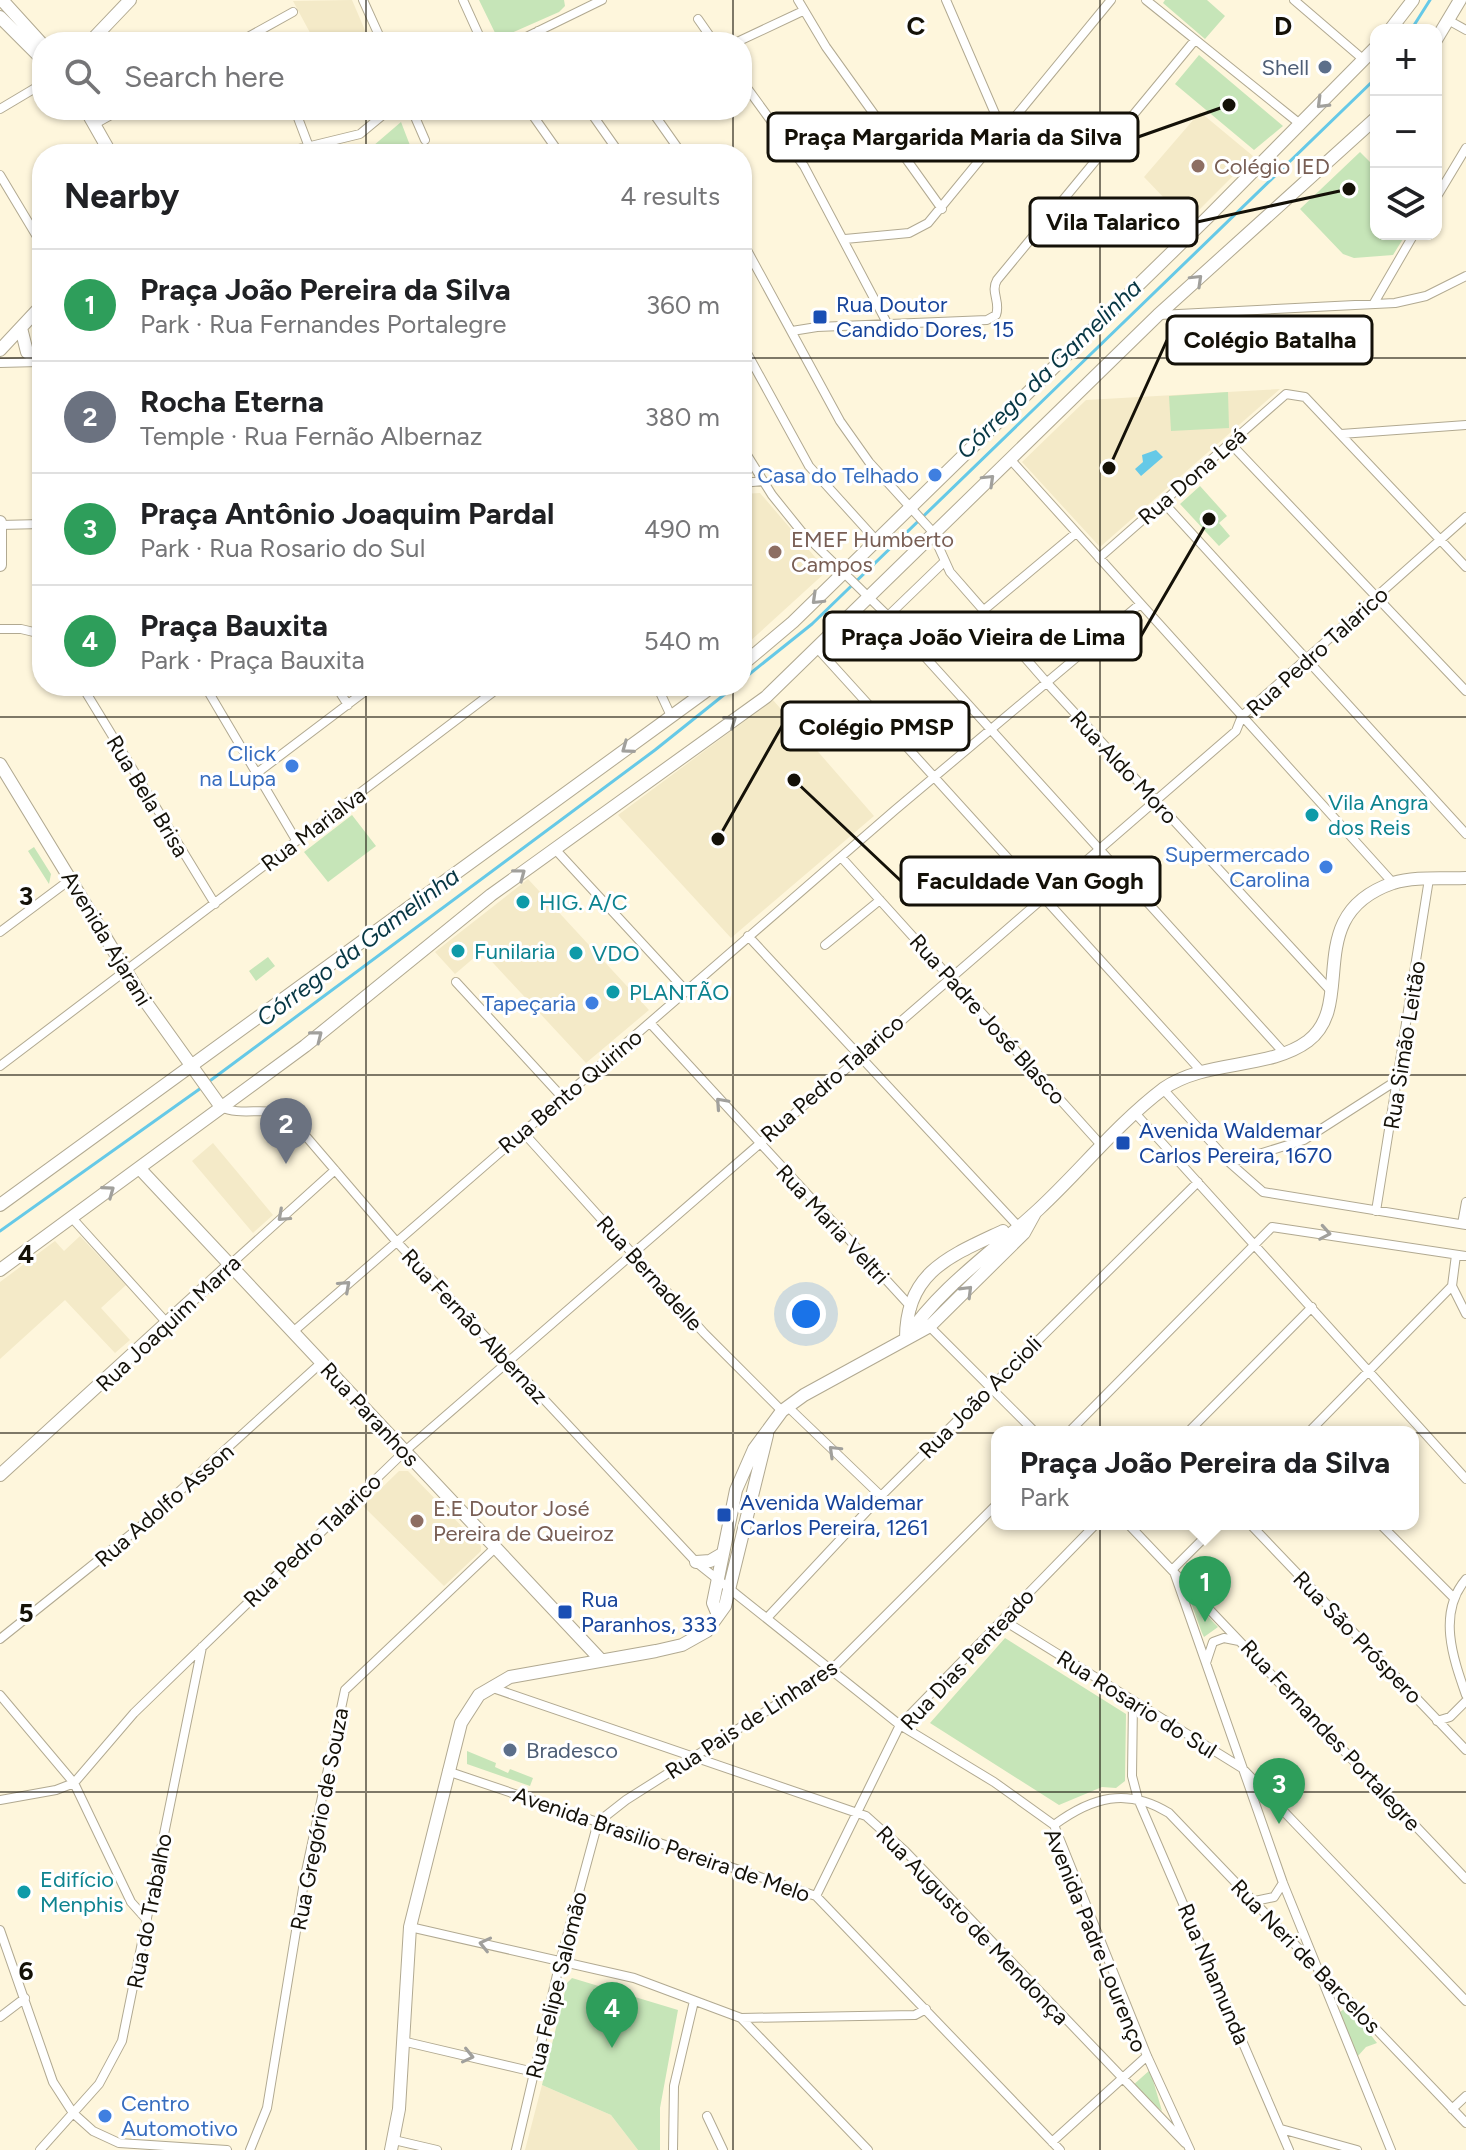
<!DOCTYPE html>
<meta charset="utf-8">
<style>
:root{--surface:#fff;--page:#f2f2f2;--text:#202124;--muted:#757577;--line:#e0e0e0;--accent:#d93025}
body{margin:0;font-family:Figtree,sans-serif;background:var(--page);color:var(--text)}
.controls{position:absolute;right:24px;top:24px;display:grid;overflow:hidden;border-radius:16px;box-shadow:0 2px 6px #0004}
.controls button{width:72px;height:72px;display:grid;place-items:center;padding:0;border:0;border-bottom:2px solid var(--line);background:var(--surface);color:var(--text);font:40px sans-serif}
.you{position:absolute;left:806px;top:1314px;width:28px;height:28px;margin:-20px;border:6px solid #fff;border-radius:50%;background:#1a73e8;box-shadow:0 0 0 12px #1a73e833}
.badge{display:grid;place-items:center;width:52px;height:52px;border-radius:50%;background:var(--accent);color:#fff;font-size:26px;font-weight:700}
.pin{position:absolute;translate:-50% -66px;filter:drop-shadow(0 2px 4px #0008)}
.pin::after{content:'';position:absolute;top:42px;width:28px;height:24px;background:inherit;clip-path:polygon(0 0,100% 0,50% 100%)}
.popup{position:absolute;left:991px;top:1426px;width:428px;height:104px;box-sizing:border-box;display:grid;place-content:center;border-radius:16px;background:var(--surface);filter:drop-shadow(0 2px 6px #0005);font-size:26px;white-space:nowrap;color:var(--muted)}
.popup b{font-size:30px;color:var(--text)}
.popup::after{content:'';position:absolute;left:50%;top:100%;margin-left:-16px;border:16px solid transparent;border-top-color:var(--surface)}
.list{margin:0;padding:0;list-style:none}
h2{display:flex;justify-content:space-between;align-items:center;height:104px;margin:0;padding:0 32px;font-size:34px}
h2 small{font-size:26px;font-weight:400;color:var(--muted)}
.list li{display:grid;grid-template-columns:52px 1fr auto;gap:24px;align-items:center;box-sizing:border-box;height:112px;padding:0 32px;border-top:2px solid var(--line)}
.list b{display:block;font-size:30px;white-space:nowrap}
.list p{margin:0;font-size:26px;white-space:nowrap;color:var(--muted)}
.list em{font-size:26px;font-style:normal;color:var(--muted)}
.icon{flex:none;width:44px;height:44px;fill:none;stroke:currentColor;stroke-width:2;stroke-linecap:round;stroke-linejoin:round}
.map{position:relative;flex:none;width:1466px;height:2150px;overflow:hidden}
.search{position:absolute;background:var(--surface);box-shadow:0 2px 6px #0004;left:32px;top:32px;width:720px;height:88px;display:flex;align-items:center;gap:20px;box-sizing:border-box;padding:0 28px;border-radius:32px;color:var(--muted);font-size:30px}
.panel{position:absolute;background:var(--surface);box-shadow:0 2px 6px #0004;left:32px;top:144px;width:720px;height:552px;border-radius:32px}
.map>svg:first-child{display:block}
</style>
<div class="map">
<svg width="1466" height="2150" viewBox="0 0 1466 2150">
<rect width="100%" height="100%" fill="#fef6dc"/>
<path fill="#f4eac8" d="M352,0L370,42H315L293,1Z
M1200,112L1253,156L1187,222L1144,177Z
M1280,389L1100,547L1022,462L1086,400Z
M760,493L827,571L748,643L742,637V494Z
M773,700L874,816L731,938L618,815Z
M528,879L649,1010L586,1063L482,951L455,974L435,952Z
M213,1143L273,1215L253,1233L192,1161Z
M80,1236L126,1285L101,1308L130,1340L115,1353L65,1300L0,1359V1282L55,1241L64,1251Z
M399,1471H408L481,1546V1551L444,1586L363,1506Z
M542,2085L611,2115L638,2150H525Z"/>
<path fill="#c6e5b8" d="M479,0H564L565,6L559,12L498,39Z
M1165,0H1207L1225,16L1205,39L1163,3Z
M1199,55L1283,126L1254,150L1175,84Z
M401,122L411,148L399,154H376L373,146Z
M1360,152L1376,168V234H1406L1393,255L1354,258L1343,254L1300,209Z
M1228,392L1229,428L1171,431L1169,396Z
M1200,486L1227,516L1219,523L1230,536L1219,546L1180,504Z
M352,815L376,846L328,882L304,852Z
M34,847L51,874L49,884L28,851Z
M268,957L275,966L256,981L249,971Z
M1189,1597L1218,1627L1204,1637L1202,1633Z
M1005,1638L1126,1714L1125,1781L1116,1788L1102,1787L1059,1805L930,1723Z
M467,1751L496,1763L495,1767L508,1773L510,1769L533,1778L530,1786L467,1764Z
M572,1978L678,2010L660,2108V2150H638L611,2115L542,2085L567,1983Z
M1348,2006L1377,2043L1366,2047L1357,2057L1336,2015Z
M1150,2070L1162,2111L1132,2086Z"/>
<path fill="#66c9e7" d="M1156,450L1163,457L1141,476L1135,469L1143,462L1142,455Z"/>
<g fill="none" stroke-linecap="round" stroke-linejoin="round">
<path stroke="#66c9e7" stroke-width="3" d="M1411,30L1430,0
M742,680L812,624L1376,78
M207,1083L655,750L735,686
M0,1231L201,1088"/>
<g stroke="#b1a991" stroke-width="10">
<path id="street" d="M363,0L382,42
M463,0L482,42
M798,0L826,47L942,209
M946,0L1003,132
M1146,0L1300,124
M1294,0L1364,60
M698,19L714,42
M1448,20L1466,30
M538,31L544,42
M239,42L293,12
M516,42L602,0
M737,42L803,11
M742,81L804,166L887,323
M0,109L42,84
M295,110L309,147
M412,110L425,140
M529,110L560,154
M589,110L620,154
M651,110L682,154
M95,124L120,110
M278,154L360,134L389,110
M0,175L42,245
M1436,198L1466,148
M845,239L909,233L928,223L1111,0
M742,241L840,421L869,462L931,530L950,572L1048,684L1330,990
M1374,303L1414,234
M1159,315L1395,303L1426,296L1466,276
M792,331L817,327L987,320L996,315C1001,302 990,292 997,280L1195,40
M742,344L809,466L876,540
M0,363L39,362
M1341,434L1466,425
M1230,443L1466,691
M742,447L772,495L801,531L888,616L1284,1053
M1010,459L1393,883
M742,483L763,481
M1163,502L1466,834
M0,525L42,524
M1099,558L1286,394L1305,397L1466,567
M984,610L1076,533
M888,616L944,562
M0,629H21L42,634
M817,648L1202,1072
M82,686L215,904
M205,686L296,840
M336,686L348,705
M657,686L671,716
M257,773L372,686
M554,848L687,992
M841,857L1102,1146
M0,932L71,879
M748,936L1017,1225
M825,945L880,900
M456,982L562,1097
M650,1023L912,1308
M0,1066L501,686
M1163,1089L1230,1163L1263,1192L1466,1225
M221,1107C244,1118 271,1103 292,1120L395,1240L696,1562L900,1725L994,1782L1054,1825L1147,2056L1190,2150
M1135,1113L1466,1479
M522,1131L704,1333L782,1411
M1230,1163L1304,1140L1399,1079
M1376,1211L1429,879
M72,1218L167,1323
M1462,1224L1466,1202
M1456,1255L1452,1286L1466,1314
M232,1263L335,1170
M927,1324L1035,1432
M294,1331L895,810L1140,604
M787,1406L881,1496
M1069,1432L1272,1227L1466,1256
M1188,1432L1312,1307
M1309,1432L1452,1286
M1128,1524L1466,1879
M1250,1524L1466,1750
M1380,1524L1454,1598
M1173,1569L1283,1883L1391,2150
M1173,1569L1218,1524
M1466,1579C1437,1613 1453,1658 1466,1695
M767,1618L881,1496L1198,1182
M1003,1620L1242,1768L1466,2001
M0,1639L140,1527L321,1363
M1206,1663L1213,1642L1224,1638L1239,1641
M490,1687L866,1816L905,1851L1185,2143
M0,1695L74,1783L131,1902L147,1920
M1133,1701L1132,1776L1138,1799L1289,2150
M1437,1721L1450,1717L1466,1701
M447,1771L816,1896L1060,2150
M0,1800L56,1790L74,1783L134,1713L405,1451L1236,731L1242,716L1466,517
M1054,1825C1092,1797 1127,1787 1169,1813L1466,2123
M816,1896L900,1725L1096,1524
M1255,1901L1274,1897L1283,1883
M410,1927L634,1978L741,2018L915,2015L926,2009
M0,1930L53,2082L73,2113L93,2131L119,2143L227,2150
M0,2017L25,1998
M741,2018L868,2150
M402,2041L534,2072
M1452,2109L1466,2096
M707,2116L723,2150
M1281,2129L1357,2150
M394,2140L437,2150
M1052,2142L1147,2056
M40,2150L99,2084L122,2041L202,1647
M250,2150L267,2108L305,1876L345,1690L496,1547
M516,2150L560,1962L598,1822L626,1800L831,1670L997,1504
M673,2150L674,2086L694,2001"/>
</g>
<g stroke="#b1a991" stroke-width="14">
<path id="secondary" d="M2,0L42,44
M0,17L42,59
M1390,30L1413,0
M1436,40L1460,0
M90,42L130,0
M86,110L111,154
M21,328L27,352L41,362
M0,350L42,305
M0,522V565
M839,628L888,616
M742,665L793,622L1208,217L1376,47
M0,764L140,994L221,1107
M140,1169L601,1660
M0,1205L713,686
M0,1270L305,1046L491,895L766,697L1158,315L1376,118
M906,1338C941,1286 994,1251 1039,1209C1081,1170 1117,1124 1163,1089C1205,1059 1269,1070 1308,1041C1358,1003 1300,915 1393,883C1415,876 1442,879 1466,878
M906,1338C906,1272 950,1256 1003,1231
M0,1475L232,1263
M696,1562L710,1561L722,1554
M718,1615L713,1603L736,1490L754,1449L782,1411L804,1395L930,1326L1024,1233L1035,1213
M391,2150L399,2109L410,1927L461,1723L479,1695L510,1677L656,1651L682,1645L707,1631L725,1606L767,1435"/>
</g>
<use href="#street" stroke="#fff" stroke-width="8"/>
<use href="#secondary" stroke="#fff" stroke-width="12"/>
</g>
<defs><path id="oneway-chevron" d="M-2-3.5L2.5 0L-2 3.5" fill="none" stroke-width="1.6" stroke-linecap="round" stroke-linejoin="round" transform="scale(2)"/></defs>
<g stroke="#a1a09c">
<use href="#oneway-chevron" transform="translate(1322 103) rotate(135)"/>
<use href="#oneway-chevron" transform="translate(1197 280) rotate(-44)"/>
<use href="#oneway-chevron" transform="translate(989 480) rotate(-44)"/>
<use href="#oneway-chevron" transform="translate(817 599) rotate(136)"/>
<use href="#oneway-chevron" transform="translate(731 721) rotate(-35)"/>
<use href="#oneway-chevron" transform="translate(627 748) rotate(144)"/>
<use href="#oneway-chevron" transform="translate(520 874) rotate(-37)"/>
<use href="#oneway-chevron" transform="translate(317 1036) rotate(-38)"/>
<use href="#oneway-chevron" transform="translate(721 1103) rotate(-132)"/>
<use href="#oneway-chevron" transform="translate(109 1191) rotate(-36)"/>
<use href="#oneway-chevron" transform="translate(283 1216) rotate(138)"/>
<use href="#oneway-chevron" transform="translate(1325 1233) rotate(10)"/>
<use href="#oneway-chevron" transform="translate(345 1286) rotate(-42)"/>
<use href="#oneway-chevron" transform="translate(967 1291) rotate(-45)"/>
<use href="#oneway-chevron" transform="translate(834 1451) rotate(-136)"/>
<use href="#oneway-chevron" transform="translate(485 1944) rotate(-167)"/>
<use href="#oneway-chevron" transform="translate(468 2056) rotate(13)"/>
</g>
<path fill="none" stroke="#141108" stroke-width="2" stroke-opacity="0.55" d="M366,0V42M733,0V42M1100,0V2150M366,110V154M733,110V154M0,358H42M742,358H1466M366,686V2150M733,686V2150M0,717H1466M0,1075H1466M0,1433H1466M0,1792H1466"/>
<g fill="#5c6f8a" stroke="#fff" stroke-width="3">
<circle cx="1325" cy="67" r="8"/>
<circle cx="510" cy="1750" r="8"/>
</g>
<g fill="#8d6e63" stroke="#fff" stroke-width="3">
<circle cx="1198" cy="166" r="8"/>
<circle cx="775" cy="552" r="8"/>
<circle cx="417" cy="1521" r="8"/>
</g>
<g fill="#1a4fb4" stroke="#fff" stroke-width="3">
<rect x="812" y="309" width="16" height="16" rx="4"/>
<rect x="1115" y="1135" width="16" height="16" rx="4"/>
<rect x="716" y="1507" width="16" height="16" rx="4"/>
<rect x="557" y="1604" width="16" height="16" rx="4"/>
</g>
<g fill="#3f7fe0" stroke="#fff" stroke-width="3">
<circle cx="935" cy="475" r="8"/>
<circle cx="292" cy="766" r="8"/>
<circle cx="1326" cy="867" r="8"/>
<circle cx="592" cy="1003" r="8"/>
<circle cx="105" cy="2116" r="8"/>
</g>
<g fill="#0f9aa8" stroke="#fff" stroke-width="3">
<circle cx="1312" cy="815" r="8"/>
<circle cx="523" cy="902" r="8"/>
<circle cx="458" cy="951" r="8"/>
<circle cx="576" cy="953" r="8"/>
<circle cx="613" cy="992" r="8"/>
<circle cx="24" cy="1892" r="8"/>
</g>
<g text-anchor="middle" stroke-width="6" stroke-linejoin="round" paint-order="stroke">
<g font-size="22" fill="#4e5e75" stroke="#fff" text-anchor="end">
<text x="1309" y="75">Shell</text>
<text x="526" y="1758" text-anchor="start">Bradesco</text>
</g>
<g font-size="22" fill="#785e54" stroke="#fff" text-anchor="start">
<text x="1214" y="174">Colégio IED</text>
<text x="791" y="547">EMEF Humberto<tspan x="791" dy="25">Campos</tspan></text>
<text x="433" y="1516">E.E Doutor José<tspan x="433" dy="25">Pereira de Queiroz</tspan></text>
</g>
<g font-size="22" fill="#164399" stroke="#fff" text-anchor="start">
<text x="836" y="312">Rua Doutor<tspan x="836" dy="25">Candido Dores, 15</tspan></text>
<text x="1139" y="1138">Avenida Waldemar<tspan x="1139" dy="25">Carlos Pereira, 1670</tspan></text>
<text x="740" y="1510">Avenida Waldemar<tspan x="740" dy="25">Carlos Pereira, 1261</tspan></text>
<text x="581" y="1607">Rua<tspan x="581" dy="25">Paranhos, 333</tspan></text>
</g>
<g font-size="22" fill="#366cbe" stroke="#fff" text-anchor="end">
<text x="919" y="483">Casa do Telhado</text>
<text x="276" y="761">Click<tspan x="276" dy="25">na Lupa</tspan></text>
<text x="1310" y="862">Supermercado<tspan x="1310" dy="25">Carolina</tspan></text>
<text x="576" y="1011">Tapeçaria</text>
<text x="121" y="2111" text-anchor="start">Centro<tspan x="121" dy="25">Automotivo</tspan></text>
</g>
<g font-size="22" fill="#141108" stroke="#fff">
<text transform="translate(1192 476) rotate(-41)" y="8">Rua Dona Leá</text>
<text transform="translate(1317 651) rotate(-42)" y="8">Rua Pedro Talarico</text>
<text transform="translate(1124 767) rotate(47)" y="8">Rua Aldo Moro</text>
<text transform="translate(148 796) rotate(59)" y="8">Rua Bela Brisa</text>
<text transform="translate(313 829) rotate(-37)" y="8">Rua Marialva</text>
<text transform="translate(107 938) rotate(59)" y="8">Avenida Ajarani</text>
<text transform="translate(988 1019) rotate(48)" y="8">Rua Padre José Blasco</text>
<text transform="translate(1404 1045) rotate(-81)" y="8">Rua Simão Leitão</text>
<text transform="translate(832 1078) rotate(-41)" y="8">Rua Pedro Talarico</text>
<text transform="translate(570 1091) rotate(-40)" y="8">Rua Bento Quirino</text>
<text transform="translate(833 1224) rotate(47)" y="8">Rua Maria Veltri</text>
<text transform="translate(650 1273) rotate(48)" y="8">Rua Bernadelle</text>
<text transform="translate(168 1323) rotate(-43)" y="8">Rua Joaquim Marra</text>
<text transform="translate(475 1326) rotate(47)" y="8">Rua Fernão Albernaz</text>
<text transform="translate(980 1397) rotate(-45)" y="8">Rua João Accioli</text>
<text transform="translate(370 1414) rotate(47)" y="8">Rua Paranhos</text>
<text transform="translate(164 1505) rotate(-41)" y="8">Rua Adolfo Asson</text>
<text transform="translate(312 1540) rotate(-44)" y="8">Rua Pedro Talarico</text>
<text transform="translate(1358 1637) rotate(46)" y="8">Rua São Próspero</text>
<text transform="translate(967 1659) rotate(-47)" y="8">Rua Dias Penteado</text>
<text transform="translate(1137 1704) rotate(32)" y="8">Rua Rosario do Sul</text>
<text transform="translate(751 1719) rotate(-33)" y="8">Rua Pais de Linhares</text>
<text transform="translate(1331 1735) rotate(47)" y="8">Rua Fernandes Portalegre</text>
<text transform="translate(319 1819) rotate(-79)" y="8">Rua Gregório de Souza</text>
<text transform="translate(662 1844) rotate(19)" y="8">Avenida Brasilio Pereira de Melo</text>
<text transform="translate(149 1911) rotate(-79)" y="8">Rua do Trabalho</text>
<text transform="translate(973 1925) rotate(46)" y="8">Rua Augusto de Mendonça</text>
<text transform="translate(1096 1940) rotate(68)" y="8">Avenida Padre Lourenço</text>
<text transform="translate(1306 1956) rotate(46)" y="8">Rua Neri de Barcelos</text>
<text transform="translate(1214 1974) rotate(67)" y="8">Rua Nhamunda</text>
<text transform="translate(556 1985) rotate(-76)" y="8">Rua Felipe Salomão</text>
</g>
<g font-size="22" fill="#0d838f" stroke="#fff" text-anchor="start">
<text x="1328" y="810">Vila Angra<tspan x="1328" dy="25">dos Reis</tspan></text>
<text x="539" y="910">HIG. A/C</text>
<text x="474" y="959">Funilaria</text>
<text x="592" y="961">VDO</text>
<text x="629" y="1000">PLANTÃO</text>
<text x="40" y="1887">Edifício<tspan x="40" dy="25">Menphis</tspan></text>
</g>
<g font-size="24" font-style="italic" fill="#073744" stroke="#fff">
<text transform="translate(1049 369) rotate(-44)" y="8">Córrego da Gamelinha</text>
<text transform="translate(358 947) rotate(-37)" y="8">Córrego da Gamelinha</text>
</g>
</g>
<g font-size="26" text-anchor="middle" font-weight="bold" fill="#141108" stroke="#fff" stroke-width="6" stroke-linejoin="round" paint-order="stroke">
<text x="916" y="35">C</text>
<text x="1283" y="35">D</text>
<text x="26" y="905">3</text>
<text x="26" y="1263">4</text>
<text x="26" y="1622">5</text>
<text x="26" y="1980">6</text>
</g>
<path fill="none" stroke="#141108" stroke-width="3" d="M1229 105L1138 137M1349 189L1197 222M1109 468L1167 340M1209 519L1141 636M718 839L782 726M794 780L901 881"/>
<g fill="#141108" stroke="#fff" stroke-width="3">
<circle cx="1229" cy="105" r="8"/>
<circle cx="1349" cy="189" r="8"/>
<circle cx="1109" cy="468" r="8"/>
<circle cx="1209" cy="519" r="8"/>
<circle cx="718" cy="839" r="8"/>
<circle cx="794" cy="780" r="8"/>
</g>
<g fill="#fff" stroke="#141108" stroke-width="3">
<rect x="768" y="113" width="370" height="48" rx="8"/>
<rect x="1030" y="198" width="167" height="48" rx="8"/>
<rect x="1167" y="316" width="205" height="48" rx="8"/>
<rect x="824" y="612" width="317" height="48" rx="8"/>
<rect x="782" y="702" width="187" height="48" rx="8"/>
<rect x="901" y="857" width="259" height="48" rx="8"/>
</g>
<g font-size="24" text-anchor="middle" font-weight="bold" fill="#141108">
<text x="953" y="145">Praça Margarida Maria da Silva</text>
<text x="1113" y="230">Vila Talarico</text>
<text x="1270" y="348">Colégio Batalha</text>
<text x="983" y="645">Praça João Vieira de Lima</text>
<text x="876" y="735">Colégio PMSP</text>
<text x="1030" y="889">Faculdade Van Gogh</text>
</g>
</svg>
<div class="controls">
<button>+</button>
<button>−</button>
<button><svg class="icon" aria-label="layers" viewBox="0 0 24 24"><path d="M12 4l9 5-9 5-9-5zM3 14l9 5 9-5"/></svg></button>
</div>
<div class="you"></div>
<div class="pin badge" style="left:1205px;top:1622px;background:#2e9e5b">1</div>
<div class="popup"><b>Praça João Pereira da Silva</b>Park</div>
<div class="pin badge" style="left:286px;top:1164px;background:#6b7280">2</div>
<div class="pin badge" style="left:1279px;top:1824px;background:#2e9e5b">3</div>
<div class="pin badge" style="left:612px;top:2048px;background:#2e9e5b">4</div>
<div class="search"><svg class="icon" aria-label="search" viewBox="0 0 24 24"><circle cx="10" cy="10" r="6"/><path d="M15 15l6 6"/></svg>Search here</div>
<section class="panel">
<h2>Nearby<small>4 results</small></h2>
<ul class="list">
<li><span class="badge" style="background:#2e9e5b">1</span><div><b>Praça João Pereira da Silva</b><p>Park · Rua Fernandes Portalegre</p></div><em>360 m</em></li>
<li><span class="badge" style="background:#6b7280">2</span><div><b>Rocha Eterna</b><p>Temple · Rua Fernão Albernaz</p></div><em>380 m</em></li>
<li><span class="badge" style="background:#2e9e5b">3</span><div><b>Praça Antônio Joaquim Pardal</b><p>Park · Rua Rosario do Sul</p></div><em>490 m</em></li>
<li><span class="badge" style="background:#2e9e5b">4</span><div><b>Praça Bauxita</b><p>Park · Praça Bauxita</p></div><em>540 m</em></li>
</ul>
</section>
</div>
